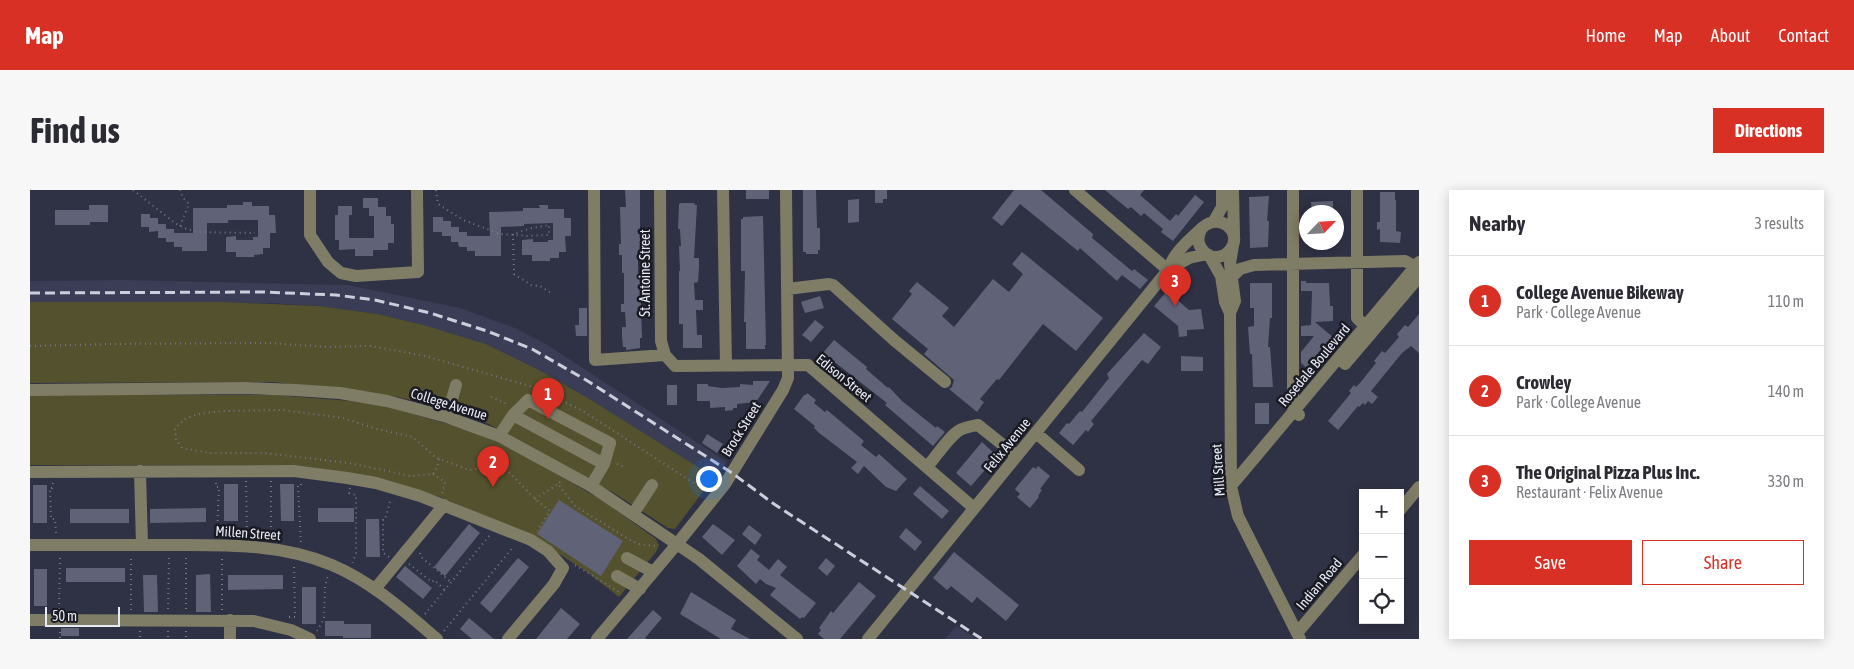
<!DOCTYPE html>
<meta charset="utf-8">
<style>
:root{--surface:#fff;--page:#f7f7f7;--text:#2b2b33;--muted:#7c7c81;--line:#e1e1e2;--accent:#d93025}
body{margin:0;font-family:"Asap Condensed",sans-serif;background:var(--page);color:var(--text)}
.controls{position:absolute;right:15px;bottom:15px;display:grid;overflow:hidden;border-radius:0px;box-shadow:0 2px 12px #0003}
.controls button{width:45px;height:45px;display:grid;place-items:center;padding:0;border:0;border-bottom:1px solid var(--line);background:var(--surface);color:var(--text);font:25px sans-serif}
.compass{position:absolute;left:1269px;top:15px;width:45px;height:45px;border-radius:50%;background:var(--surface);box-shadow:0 2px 12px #0003;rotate:65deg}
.scale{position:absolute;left:15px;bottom:12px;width:75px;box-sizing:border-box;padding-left:5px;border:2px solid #e8eaf6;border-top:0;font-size:14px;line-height:18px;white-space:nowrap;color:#e8eaf6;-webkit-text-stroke:4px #191a22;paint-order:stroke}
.you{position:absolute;left:678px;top:288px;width:18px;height:18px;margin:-12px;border:4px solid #fff;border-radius:50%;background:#1a73e8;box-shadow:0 0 0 8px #1a73e833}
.badge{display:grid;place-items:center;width:32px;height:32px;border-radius:50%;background:var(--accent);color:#fff;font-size:16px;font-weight:700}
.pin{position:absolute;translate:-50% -41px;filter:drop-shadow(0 1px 2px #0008)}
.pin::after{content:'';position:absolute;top:26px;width:18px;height:15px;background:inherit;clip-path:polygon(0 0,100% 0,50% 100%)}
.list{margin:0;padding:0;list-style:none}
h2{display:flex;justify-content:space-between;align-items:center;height:65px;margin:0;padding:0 20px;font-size:21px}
h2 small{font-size:16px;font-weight:400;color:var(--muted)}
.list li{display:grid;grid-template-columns:32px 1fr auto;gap:15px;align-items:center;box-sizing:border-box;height:90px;padding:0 20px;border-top:1px solid var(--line)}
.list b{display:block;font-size:19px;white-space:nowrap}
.list p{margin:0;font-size:16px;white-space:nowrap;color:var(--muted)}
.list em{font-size:16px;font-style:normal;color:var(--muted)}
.actions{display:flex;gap:10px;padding:15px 20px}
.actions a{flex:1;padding:11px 0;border:1px solid var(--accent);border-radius:0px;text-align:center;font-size:18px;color:var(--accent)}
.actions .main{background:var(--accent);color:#fff}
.icon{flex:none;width:28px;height:28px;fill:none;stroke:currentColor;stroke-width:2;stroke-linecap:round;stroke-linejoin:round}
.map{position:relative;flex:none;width:1389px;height:449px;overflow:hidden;border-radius:0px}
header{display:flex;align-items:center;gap:30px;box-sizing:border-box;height:70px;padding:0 25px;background:var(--accent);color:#fff}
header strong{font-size:24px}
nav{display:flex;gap:28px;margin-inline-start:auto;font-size:18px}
.intro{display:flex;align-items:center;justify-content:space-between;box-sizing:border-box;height:120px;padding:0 30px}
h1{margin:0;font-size:35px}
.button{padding:12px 22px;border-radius:0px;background:var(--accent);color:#fff;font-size:18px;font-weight:700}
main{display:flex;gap:30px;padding:0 30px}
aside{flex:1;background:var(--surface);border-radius:0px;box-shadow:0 2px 12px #0003}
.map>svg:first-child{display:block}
</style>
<header>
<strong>Map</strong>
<nav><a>Home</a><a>Map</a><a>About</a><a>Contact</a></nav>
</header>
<div class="intro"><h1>Find us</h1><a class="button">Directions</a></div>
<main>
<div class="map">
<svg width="1389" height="449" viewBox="0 0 1389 449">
<rect width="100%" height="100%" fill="#2f3144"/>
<path fill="#3a3d55" d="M93,90L318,95L430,118L485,138L516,154L697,272L684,287L558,208L509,180L456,154L397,136L348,124L289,116L239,113L0,112V91Z
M926,436L947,449H915Z"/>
<path fill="#54512e" d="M0,112H193L289,116L348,124L397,136L456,154L509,180L558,208L684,287L645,339L638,338L587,305L455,232L404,216L368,207L243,192L0,193Z
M0,205H245L320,211L355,216L442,241L489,262L575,312L626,349L629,355L626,362L589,407L557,382L500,345L410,307L343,287L274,276L0,275Z"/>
<path fill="#606377" d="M595,0H610V65H608V85H610L612,148H610V158L596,160V157H593L592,147V137H596L595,122H591V114H594V83H592V65H589V54H591L590,17H596Z
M716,0H739V9H716Z
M773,0H786L787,38H790V60H788V64H776V62H773Z
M845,0H857V9H853V13H845Z
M984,0H1011L1063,44L1062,48L1073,57L1102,81L1104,79L1118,90L1110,99L1092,85L1087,91L1050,58L1048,61L990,14L972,36L962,28Z
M1075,0H1114L1110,5L1140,31L1146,24L1148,26L1165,5L1174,12L1143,51L1131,42L1133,39L1114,23L1111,26L1101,17L1098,19Z
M1350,2H1365V10H1366V41L1371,42L1370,53L1350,52V39L1347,40V32H1350Z
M1239,6L1237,31H1239L1238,57L1220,58L1219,7Z
M333,8H348V17H356V26H361V34H364V53H358V60H343V66H325V59L309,60V50H305V25H308V16H322V25H319V48H344V26H339V18H333Z
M829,9V32L818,33V10Z
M1303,11V22H1282L1281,12Z
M213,12H222V16H239V25H245L246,43H240V58H233V64L224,65V67H206V62H196V47L206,46V50H223V47H228V30H198V33H177V61H152V57H144V52H136V48H128V41L119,42V37H111V24H120V28H128V34H136V39H144V43H163V18H197V15H213Z
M651,13H664L665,15H667L664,68H669V77L668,92L664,93L665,110H673V120H666L667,145H672V158H653V134H649V81H650L649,56H651L650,39H648L649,14Z
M59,15H78V32H60V35H25V20H59Z
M509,15H518V19H534V28H541V46H535L536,62H529V68H520V71H502V65H492V50L503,49V52H518V50H523V33L494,34V36L471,37V66H445V61H437V57H429L428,52H421V46H412V42H403V27H413V31H421V37H429V42H437V46H460L459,22L493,21V18H510Z
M733,26L736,155H735V159H716V132H714L715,81H711V29H713V27Z
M992,62L1073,128L1046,161L1013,134L969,190L967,189L950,209L954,212L947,222L919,199L922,197L924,190L894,164L898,159L862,129L882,104L879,101L887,92L919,118L912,126L924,137L963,89L979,102L993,84L982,74Z
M1271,91H1276V93H1299L1300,116H1303V131L1285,132L1304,148L1301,152L1303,154L1280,181L1271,173V162L1284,146H1271V136L1281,135L1282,101H1271Z
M1220,93H1242V128H1240L1238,157H1240L1243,197H1223L1222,164H1220L1218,137L1224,136V118H1220Z
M1137,101L1159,120L1171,119L1174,139L1157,140V146L1149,147L1148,136L1124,116Z
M790,106L794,118L775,123L771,112Z
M549,118H557V146H546L545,135H549Z
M1389,124V163L1381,156L1372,163L1341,201L1348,207L1342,214L1338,211L1335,215L1333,213L1329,217L1328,216L1308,240L1298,231L1321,203L1319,201L1324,195L1326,197L1330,193L1346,173L1344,171L1352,161L1355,163L1369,147L1367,144L1375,135L1378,137Z
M785,130L794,137L781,152L772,145Z
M1114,143L1131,157L1118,174L1112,170L1061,231L1064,234L1058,242L1056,240L1043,255L1029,243L1037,233L1039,234L1050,221L1052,222L1079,188L1077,184Z
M804,150L837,177L836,179L858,198L859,197L872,211L906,238L907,236L915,242L903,256L855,215L857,213L793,163Z
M1151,166L1173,167V181H1151Z
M723,191H740L726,212L707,214V218H703V220L695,221V217L680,218V211H667V194H678V196L692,198L710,197V194L723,195Z
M637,195H647V215H637Z
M777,203L786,210L784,213L795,222L797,220L834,251L831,255L846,267L849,264L877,289L866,301L856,297L834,276L828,284L821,278L827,272L788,242L784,238L785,236L764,219L774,205H776Z
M1225,213H1239V234H1225Z
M677,244L693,254L687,263L672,253Z
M952,252L967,266L941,296L926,283Z
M1008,276L1020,286L1010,299L1012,300L1008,306L1009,307L1000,318L987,307L990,304L985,299L1003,277L1006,279Z
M194,294H208V331H194Z
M250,294H264V331H251Z
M3,295H17V333H3Z
M890,296L919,321L912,329L883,304Z
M529,310L593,351L571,386L507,344Z
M176,318V332L120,333V319Z
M288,318H324V332H288Z
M40,319H99V333H40Z
M336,329H349L350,367H336Z
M439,334L450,343L415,386L404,377Z
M683,334L705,350L692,365L672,347Z
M719,335L732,345L725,355L712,344Z
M876,338L892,352L885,361L869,347Z
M721,359L730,366L727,370L739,380L748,369L757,377L750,385L786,413L774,428L772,427L770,429L740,405L746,398L736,394L730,389L726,394L707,376Z
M924,362L989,415L976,431L947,407L942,413L921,396L917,400L903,388Z
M488,368L499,377L461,423L450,413Z
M796,368L805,376L797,386L788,378Z
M375,376L402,398L393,409L366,387Z
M36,378H95V392H36Z
M4,379H17V416H4Z
M180,384L181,422H166V385Z
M113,385H127L128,422H114Z
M198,385H253V399L198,400Z
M829,392L846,406L810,449H794L788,444L791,440L789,438L801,421L803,423Z
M272,397H286V434H272Z
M661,402L706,430L701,439L720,449H691L650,424Z
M531,418L550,434L537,449H506Z
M623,420L632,428L615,448L617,449H597Z
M439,428L464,449H442L430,439Z
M295,431H314V434H341V448H313V446H295Z
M31,438H49V446H31Z"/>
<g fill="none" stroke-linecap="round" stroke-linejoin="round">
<path stroke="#767888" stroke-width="2" stroke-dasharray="1 4" stroke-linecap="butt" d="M103,0L145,33L154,38L167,42L225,43
M406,0L408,14L433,30L470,44L498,46L519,45V35L502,38L483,44
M150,36L159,14L153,8L150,0
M483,44L484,84L501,95L510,96L521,103
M0,156L79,154L237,153L299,157L341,156L395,166L507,198L553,221L673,299
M461,207L477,214
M409,269L407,278L403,284L381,286L319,273L234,263H180L152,258L146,249L145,238L155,229L168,224L193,221L253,220L313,228L347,239L383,247L405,267L439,280L464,276L480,283L505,309L520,321L507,341
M587,274L594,277
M403,284L415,292L412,304
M216,291L217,346
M241,291V348
M530,292L528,294L545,316L600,350L609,354L626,356
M23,293L22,298H20L21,329H25L26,343
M186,293V297H189L187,345
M271,294V296H268L271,355
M320,298L319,303L326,305V364L322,374
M505,309L528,294
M390,363L391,367L421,392
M359,367L353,363V330H355L361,308
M379,374L402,392L404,390L415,400
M545,375L589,402
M29,419L30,367
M138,419L139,366
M156,419V366
M101,420V365
M192,420V365
M395,424L460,345
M259,427H265L264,375
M110,441V449
M138,441V449
M156,441V449
M287,441L294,429L295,396L298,385
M414,441L484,356
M30,442V449"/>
<path stroke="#7f7d66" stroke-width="12" d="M280,0V45L298,72L311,83L326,86L388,82L387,0
M564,0L565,170L635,165
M630,0L631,151L635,165L645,176L778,175L944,318
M693,0L696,175
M1045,0L1138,80
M1203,0L1204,45
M1263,0V218L1269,225
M1327,0V128L1341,142
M1184,31L1192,17V0
M1179,65L1191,86L1195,112L1200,123L1201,296L1208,326L1270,449
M1138,80L1159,68L1177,64
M1202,87L1210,79L1224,75L1375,71L1389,79
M757,99L799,94L803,95L864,150L915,192
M1200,123L1205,111L1200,74L1203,55
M1315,174L1389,87
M0,200L215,198L265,200L310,203L357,211L417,227L469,246L561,296L669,369L767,449
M483,225L498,210L580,253L574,274
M417,227L426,195
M1006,243L1049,280
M469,246L483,225L574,274L561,296
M897,277C906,267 921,243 932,239C937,237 943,236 948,235L987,266
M110,281L112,355
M0,282L264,281L317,288L346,293L390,306L501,350L518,361L533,378L524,394L478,449
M1201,296L1389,72
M1370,320L1389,297
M603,324L622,295
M0,355C46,355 91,355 137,355C193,355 249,353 302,375C342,392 374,421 407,449
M597,368L623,382
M587,386L610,399
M345,399L414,315
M0,430L224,431L261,440L280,449
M200,430V449
M1267,443L1333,365
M567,449L647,354L695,294L753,200L758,188L756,0
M838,449L1138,80C1144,62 1159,50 1172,38C1190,21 1214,43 1200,60C1185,78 1159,58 1172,38"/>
<path stroke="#cccedb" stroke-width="3" stroke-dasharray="10 5" stroke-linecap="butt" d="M0,103L233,102L306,105L345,110L400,123L457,141L502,159L556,190L702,283L744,314L952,449"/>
</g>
<g text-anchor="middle" stroke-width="5" stroke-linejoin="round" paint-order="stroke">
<g font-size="14" fill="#e8eaf6" stroke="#191a22">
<text transform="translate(615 83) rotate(-90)" y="5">St. Antoine Street</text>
<text transform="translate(1284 175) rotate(-50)" y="5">Rosedale Boulevard</text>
<text transform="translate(814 188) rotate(39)" y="5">Edison Street</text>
<text transform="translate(419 214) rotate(17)" y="5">College Avenue</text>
<text transform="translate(711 239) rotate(-58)" y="5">Brock Street</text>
<text transform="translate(977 255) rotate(-51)" y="5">Felix Avenue</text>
<text transform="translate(1188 280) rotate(-94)" y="5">Mill Street</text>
<text transform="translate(218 343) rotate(4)" y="5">Millen Street</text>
<text transform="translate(1289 394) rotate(-50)" y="5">Indian Road</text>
</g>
</g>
</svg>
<div class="controls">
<button>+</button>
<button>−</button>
<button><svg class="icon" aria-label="locate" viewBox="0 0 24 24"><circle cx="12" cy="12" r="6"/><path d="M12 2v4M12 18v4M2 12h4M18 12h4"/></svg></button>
</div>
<svg class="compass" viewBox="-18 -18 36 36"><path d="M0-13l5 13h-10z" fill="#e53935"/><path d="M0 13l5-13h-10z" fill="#7c7c81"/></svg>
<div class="scale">50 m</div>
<div class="you"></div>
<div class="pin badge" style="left:518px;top:229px">1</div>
<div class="pin badge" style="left:463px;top:297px">2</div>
<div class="pin badge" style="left:1145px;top:116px">3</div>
</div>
<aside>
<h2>Nearby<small>3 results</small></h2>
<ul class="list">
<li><span class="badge">1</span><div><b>College Avenue Bikeway</b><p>Park · College Avenue</p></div><em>110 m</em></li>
<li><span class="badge">2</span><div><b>Crowley</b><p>Park · College Avenue</p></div><em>140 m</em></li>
<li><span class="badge">3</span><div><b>The Original Pizza Plus Inc.</b><p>Restaurant · Felix Avenue</p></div><em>330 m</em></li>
</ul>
<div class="actions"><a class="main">Save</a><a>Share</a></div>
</aside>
</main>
